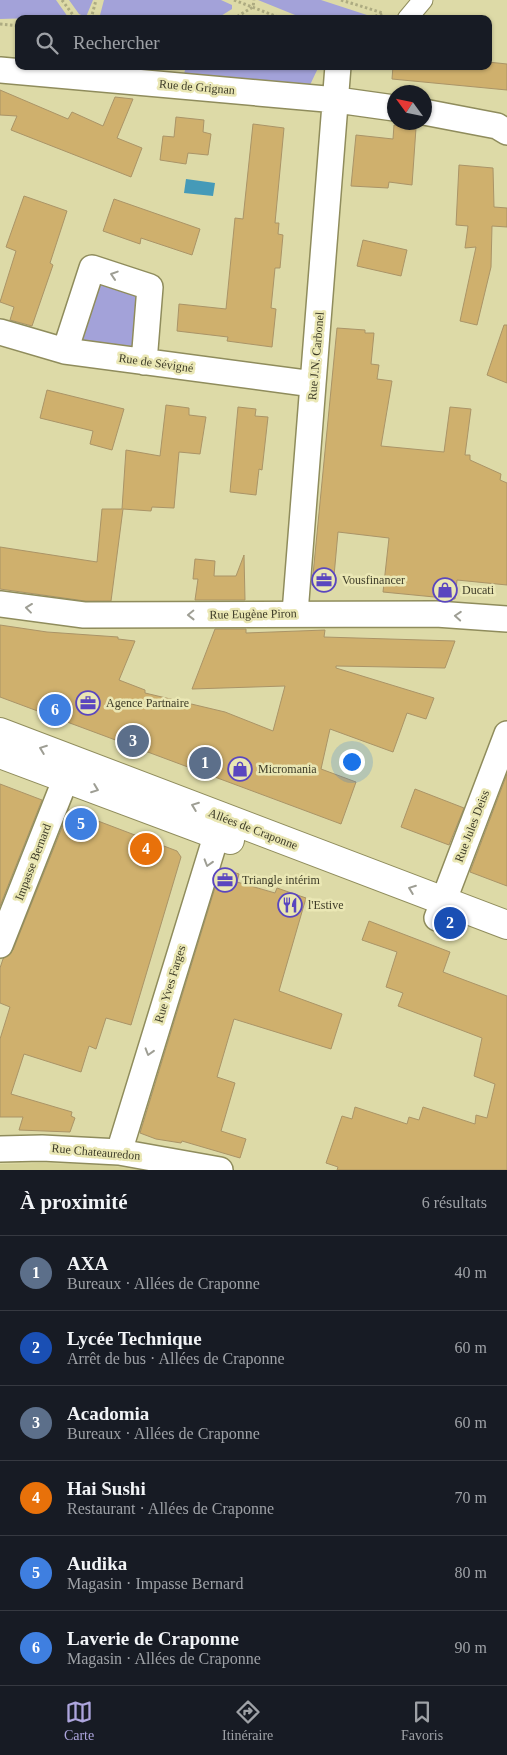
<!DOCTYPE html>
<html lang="fr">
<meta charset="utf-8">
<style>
:root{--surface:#171b24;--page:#20242c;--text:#f1f3f6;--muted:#9ea1a6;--line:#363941;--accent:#ada5dd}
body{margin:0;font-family:"Times New Roman",serif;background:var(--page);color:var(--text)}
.compass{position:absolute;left:387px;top:85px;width:45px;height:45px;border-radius:50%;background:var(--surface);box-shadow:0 1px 4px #0004;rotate:303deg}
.you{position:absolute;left:351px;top:761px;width:18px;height:18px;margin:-12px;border:4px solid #fff;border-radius:50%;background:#1a73e8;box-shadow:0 0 0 8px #1a73e833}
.badge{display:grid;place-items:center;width:32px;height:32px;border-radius:50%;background:var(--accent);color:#fff;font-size:16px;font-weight:700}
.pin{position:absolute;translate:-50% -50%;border:2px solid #fff;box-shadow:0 1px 5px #0006}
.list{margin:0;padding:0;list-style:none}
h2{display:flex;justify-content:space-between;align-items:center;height:65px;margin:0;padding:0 20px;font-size:21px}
h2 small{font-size:16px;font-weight:400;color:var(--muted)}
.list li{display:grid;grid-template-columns:32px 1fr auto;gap:15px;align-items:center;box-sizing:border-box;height:75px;padding:0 20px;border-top:1px solid var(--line)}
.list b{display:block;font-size:19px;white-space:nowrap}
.list p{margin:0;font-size:16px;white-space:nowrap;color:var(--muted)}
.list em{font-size:16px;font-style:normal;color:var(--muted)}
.icon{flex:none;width:28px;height:28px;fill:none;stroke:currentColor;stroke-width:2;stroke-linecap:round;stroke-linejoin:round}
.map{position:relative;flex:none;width:507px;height:1170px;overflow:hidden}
.search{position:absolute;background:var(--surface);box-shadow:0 1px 4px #0004;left:15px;right:15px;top:15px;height:55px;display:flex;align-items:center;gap:12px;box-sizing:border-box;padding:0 18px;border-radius:10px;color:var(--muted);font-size:19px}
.sheet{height:515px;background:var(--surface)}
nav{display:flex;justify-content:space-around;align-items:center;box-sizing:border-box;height:70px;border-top:1px solid var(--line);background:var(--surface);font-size:14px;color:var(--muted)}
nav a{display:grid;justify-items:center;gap:2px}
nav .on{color:var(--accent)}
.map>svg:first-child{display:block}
</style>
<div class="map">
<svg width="507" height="1170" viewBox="0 0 507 1170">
<rect width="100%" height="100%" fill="#dddaa7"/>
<path fill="#d3d095" d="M41,1163L107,1165L141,1170H0V1164Z"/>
<path fill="#a3a2d9" d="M0,0H56L68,17L0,19Z
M69,0H93L86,17L79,14Z
M104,0H221L232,5V9L216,19H99Z
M258,0H321L370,16L361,19H305Z
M186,66H319L310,85L184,74Z
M98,280L141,293L136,348L77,340Z"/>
<path fill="#459ab8" d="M186,179L215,183L213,196L184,193Z"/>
<path fill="#cfb06d" stroke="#aa9467" d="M488,62L507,64V90L392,79L393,66H488Z
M0,90L68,119L72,112L103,126L115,97L133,99L117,138L142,148L131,177L11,130L17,116L0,115Z
M176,117L204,120L203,132L211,134L208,155L188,153L186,164L160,160L163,136L174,137Z
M253,124L284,128L275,223H279L278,234L283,235L280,268H275L271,308L276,309L272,347L227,341L228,337L177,331L179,304L226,309L235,218L243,219Z
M394,125L416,128L412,185L389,182L388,188L351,186L356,135L393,139Z
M459,165L493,168L494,207L507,208V227L492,226L491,267L477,325L460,321L476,247L465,248L468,226L456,225Z
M24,196L67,211L50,263L53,265L32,326L10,320L14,307L0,302L16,251L6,247Z
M114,199L200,229L192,255L141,238L140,244L103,231Z
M363,240L407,250L401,276L357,266Z
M504,325H507V383L487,375Z
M337,328L365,330V333H374L371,364L379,365L377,379L392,381L381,446L444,452L450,407L471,409L465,455H470V460L501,474L500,480L507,483V585L457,580L455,599L383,592L389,538L338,532L333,587L312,585Z
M47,390L124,409L112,450L90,444L93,431L40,418Z
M166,405L189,408V415L206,417L200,454L179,452L174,508L152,507L151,511L123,509L111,601H85L0,589V547L97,562L102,509H122L126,450L160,456Z
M238,407L256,409L255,416L268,417L262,470L259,469L256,495L230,492Z
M244,555L245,600H195L198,579H193L195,559L215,561L214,576H236Z
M0,625L47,632L118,637V639L135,641L119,680L145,690V693L225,712L273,731L285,686L192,689L215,629H246V633L325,630L324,637L455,641L445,668L336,666V668L434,698L426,719L407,713L393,752L330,729L321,769L356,782L341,824L0,697Z
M507,774V886L470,872Z
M0,784L42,800L0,906Z
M415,789L464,808L449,845L401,827Z
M69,810L177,851L181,857L131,1025L106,1018L96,1049L89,1046L81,1072L24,1054L11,1094L72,1112L71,1116L75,1118L70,1132L19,1130L23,1117H0V1039L10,1007L0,1003V968L3,959L13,950Z
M221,868L239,874L237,882L275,893L277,888L306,898L279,991L342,1014L331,1049L234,1019L217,1077L235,1083L221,1131L246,1139L240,1158L182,1141L181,1143L156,1139L140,1133Z
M369,921L450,952L443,972L507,996V1170H337L338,1167L326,1163L342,1116L352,1119L355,1107L407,1124L409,1117L419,1120L423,1107L475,1124L476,1115L487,1118L495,1084L474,1076L482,1038L398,1006L403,993L386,987L397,952L362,940Z"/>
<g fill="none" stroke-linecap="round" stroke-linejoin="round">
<g stroke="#8f8c5c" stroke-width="21">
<path id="pedestrian" d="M407,19L423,0"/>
</g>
<g stroke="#8f8c5c" stroke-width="28">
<path id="minor" d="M0,70L337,100L394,108
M424,112L497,126L507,132
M0,332L65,351L313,384
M65,351L92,268L150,287L144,362
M0,604L84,615L436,614L507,619
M295,613L338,66
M437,918L507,734
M0,945L66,778
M0,1149L42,1148L119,1152L220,1170
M119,1152L222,817"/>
</g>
<g stroke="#8f8c5c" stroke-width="30">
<path id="secondary" d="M0,732L507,925
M0,754L230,840"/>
</g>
<path stroke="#adab81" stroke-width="3" stroke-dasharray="2.5 2.5" stroke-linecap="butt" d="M62,0L76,19
M234,0L283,19
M341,0L383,13L369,19
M91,19L96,0
M233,19L253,7L254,0
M0,24L19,26"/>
<use href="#pedestrian" stroke="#fff" stroke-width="19"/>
<use href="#minor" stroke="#fff" stroke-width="25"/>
<use href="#secondary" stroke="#fff" stroke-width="28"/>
</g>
<defs><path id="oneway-chevron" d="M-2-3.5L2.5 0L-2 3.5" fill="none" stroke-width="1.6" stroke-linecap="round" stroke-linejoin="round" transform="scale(1.25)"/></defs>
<g stroke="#9e9e94">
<use href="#oneway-chevron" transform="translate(114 275) rotate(-162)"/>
<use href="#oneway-chevron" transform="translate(29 608) rotate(-173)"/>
<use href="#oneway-chevron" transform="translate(191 615) rotate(179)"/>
<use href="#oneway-chevron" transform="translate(458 616) rotate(-176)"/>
<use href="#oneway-chevron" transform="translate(43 749) rotate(-159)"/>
<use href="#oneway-chevron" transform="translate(95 789) rotate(21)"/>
<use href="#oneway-chevron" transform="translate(195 806) rotate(-159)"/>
<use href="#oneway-chevron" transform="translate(208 863) rotate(107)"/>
<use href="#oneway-chevron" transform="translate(412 889) rotate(-159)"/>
<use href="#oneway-chevron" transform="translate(149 1052) rotate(107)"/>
</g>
<defs>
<g id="office-ring" transform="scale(1.25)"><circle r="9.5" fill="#eae7b4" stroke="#5a46bf" stroke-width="1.5"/><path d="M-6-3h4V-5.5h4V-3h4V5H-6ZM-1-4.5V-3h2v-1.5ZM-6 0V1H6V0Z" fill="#5a46bf"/></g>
<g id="shop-ring" transform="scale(1.25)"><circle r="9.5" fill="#eae7b4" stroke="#5a46bf" stroke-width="1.5"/><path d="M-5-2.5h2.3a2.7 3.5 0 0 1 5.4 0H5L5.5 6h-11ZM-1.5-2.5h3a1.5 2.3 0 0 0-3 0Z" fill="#5a46bf"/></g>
<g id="restaurant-ring" transform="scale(1.25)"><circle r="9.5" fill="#eae7b4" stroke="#5a46bf" stroke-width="1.5"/><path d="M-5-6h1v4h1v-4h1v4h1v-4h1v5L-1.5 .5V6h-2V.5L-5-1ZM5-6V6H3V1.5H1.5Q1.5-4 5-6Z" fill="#5a46bf"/></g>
</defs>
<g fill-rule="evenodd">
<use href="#office-ring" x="324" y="580"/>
<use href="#shop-ring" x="445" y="590"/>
<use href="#office-ring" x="88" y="703"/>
<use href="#shop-ring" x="240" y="769"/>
<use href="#office-ring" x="225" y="880"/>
<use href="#restaurant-ring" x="290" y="905"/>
</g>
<g text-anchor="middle" stroke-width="5" stroke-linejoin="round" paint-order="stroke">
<g font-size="12" fill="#3e3c28" stroke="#eae7b4">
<text transform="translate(197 87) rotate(5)" y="4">Rue de Grignan</text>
<text transform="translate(316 356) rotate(-85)" y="4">Rue J.N. Carbonel</text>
<text transform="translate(156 363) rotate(8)" y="4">Rue de Sévigné</text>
<text transform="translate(253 614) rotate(-1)" y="4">Rue Eugène Piron</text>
<text transform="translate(472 826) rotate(-69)" y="4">Rue Jules Deiss</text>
<text transform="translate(253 829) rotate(21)" y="4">Allées de Craponne</text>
<text transform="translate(33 862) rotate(-69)" y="4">Impasse Bernard</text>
<text transform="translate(170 984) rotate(-73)" y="4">Rue Yves Farges</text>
<text transform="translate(96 1152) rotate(5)" y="4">Rue Chateauredon</text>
</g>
<g font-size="12" fill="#3e3c28" stroke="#eae7b4" text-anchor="start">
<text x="342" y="584">Vousfinancer</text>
<text x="462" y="594">Ducati</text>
<text x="106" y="707">Agence Partnaire</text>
<text x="258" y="773">Micromania</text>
<text x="242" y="884">Triangle intérim</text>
<text x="308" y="909">l'Estive</text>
</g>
</g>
</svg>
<svg class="compass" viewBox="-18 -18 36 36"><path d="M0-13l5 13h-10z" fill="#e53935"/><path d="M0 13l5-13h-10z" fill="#9ea1a6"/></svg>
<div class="you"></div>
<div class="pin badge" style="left:205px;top:763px;background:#5c6f8a">1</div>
<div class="pin badge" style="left:450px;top:923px;background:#1a4fb4">2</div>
<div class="pin badge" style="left:133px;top:741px;background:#5c6f8a">3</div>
<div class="pin badge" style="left:146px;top:849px;background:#e8710a">4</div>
<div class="pin badge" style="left:81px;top:824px;background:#3f7fe0">5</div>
<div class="pin badge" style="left:55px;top:710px;background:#3f7fe0">6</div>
<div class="search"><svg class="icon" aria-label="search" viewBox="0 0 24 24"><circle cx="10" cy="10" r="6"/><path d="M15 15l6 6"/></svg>Rechercher</div>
</div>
<section class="sheet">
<h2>À proximité<small>6 résultats</small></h2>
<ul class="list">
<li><span class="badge" style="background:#5c6f8a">1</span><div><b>AXA</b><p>Bureaux · Allées de Craponne</p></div><em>40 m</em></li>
<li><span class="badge" style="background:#1a4fb4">2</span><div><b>Lycée Technique</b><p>Arrêt de bus · Allées de Craponne</p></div><em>60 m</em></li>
<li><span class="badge" style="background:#5c6f8a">3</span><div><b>Acadomia</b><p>Bureaux · Allées de Craponne</p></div><em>60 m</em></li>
<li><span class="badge" style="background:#e8710a">4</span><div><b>Hai Sushi</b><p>Restaurant · Allées de Craponne</p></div><em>70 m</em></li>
<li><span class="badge" style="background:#3f7fe0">5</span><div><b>Audika</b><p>Magasin · Impasse Bernard</p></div><em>80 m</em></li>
<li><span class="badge" style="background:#3f7fe0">6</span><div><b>Laverie de Craponne</b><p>Magasin · Allées de Craponne</p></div><em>90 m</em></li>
</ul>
</section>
<nav>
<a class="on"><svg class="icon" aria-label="map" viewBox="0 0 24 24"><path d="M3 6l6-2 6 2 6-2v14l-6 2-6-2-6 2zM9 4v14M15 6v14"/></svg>Carte</a>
<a><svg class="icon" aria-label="directions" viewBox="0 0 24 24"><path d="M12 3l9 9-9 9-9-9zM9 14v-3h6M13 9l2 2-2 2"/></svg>Itinéraire</a>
<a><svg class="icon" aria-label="saved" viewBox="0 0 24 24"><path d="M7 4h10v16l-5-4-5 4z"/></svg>Favoris</a>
</nav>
